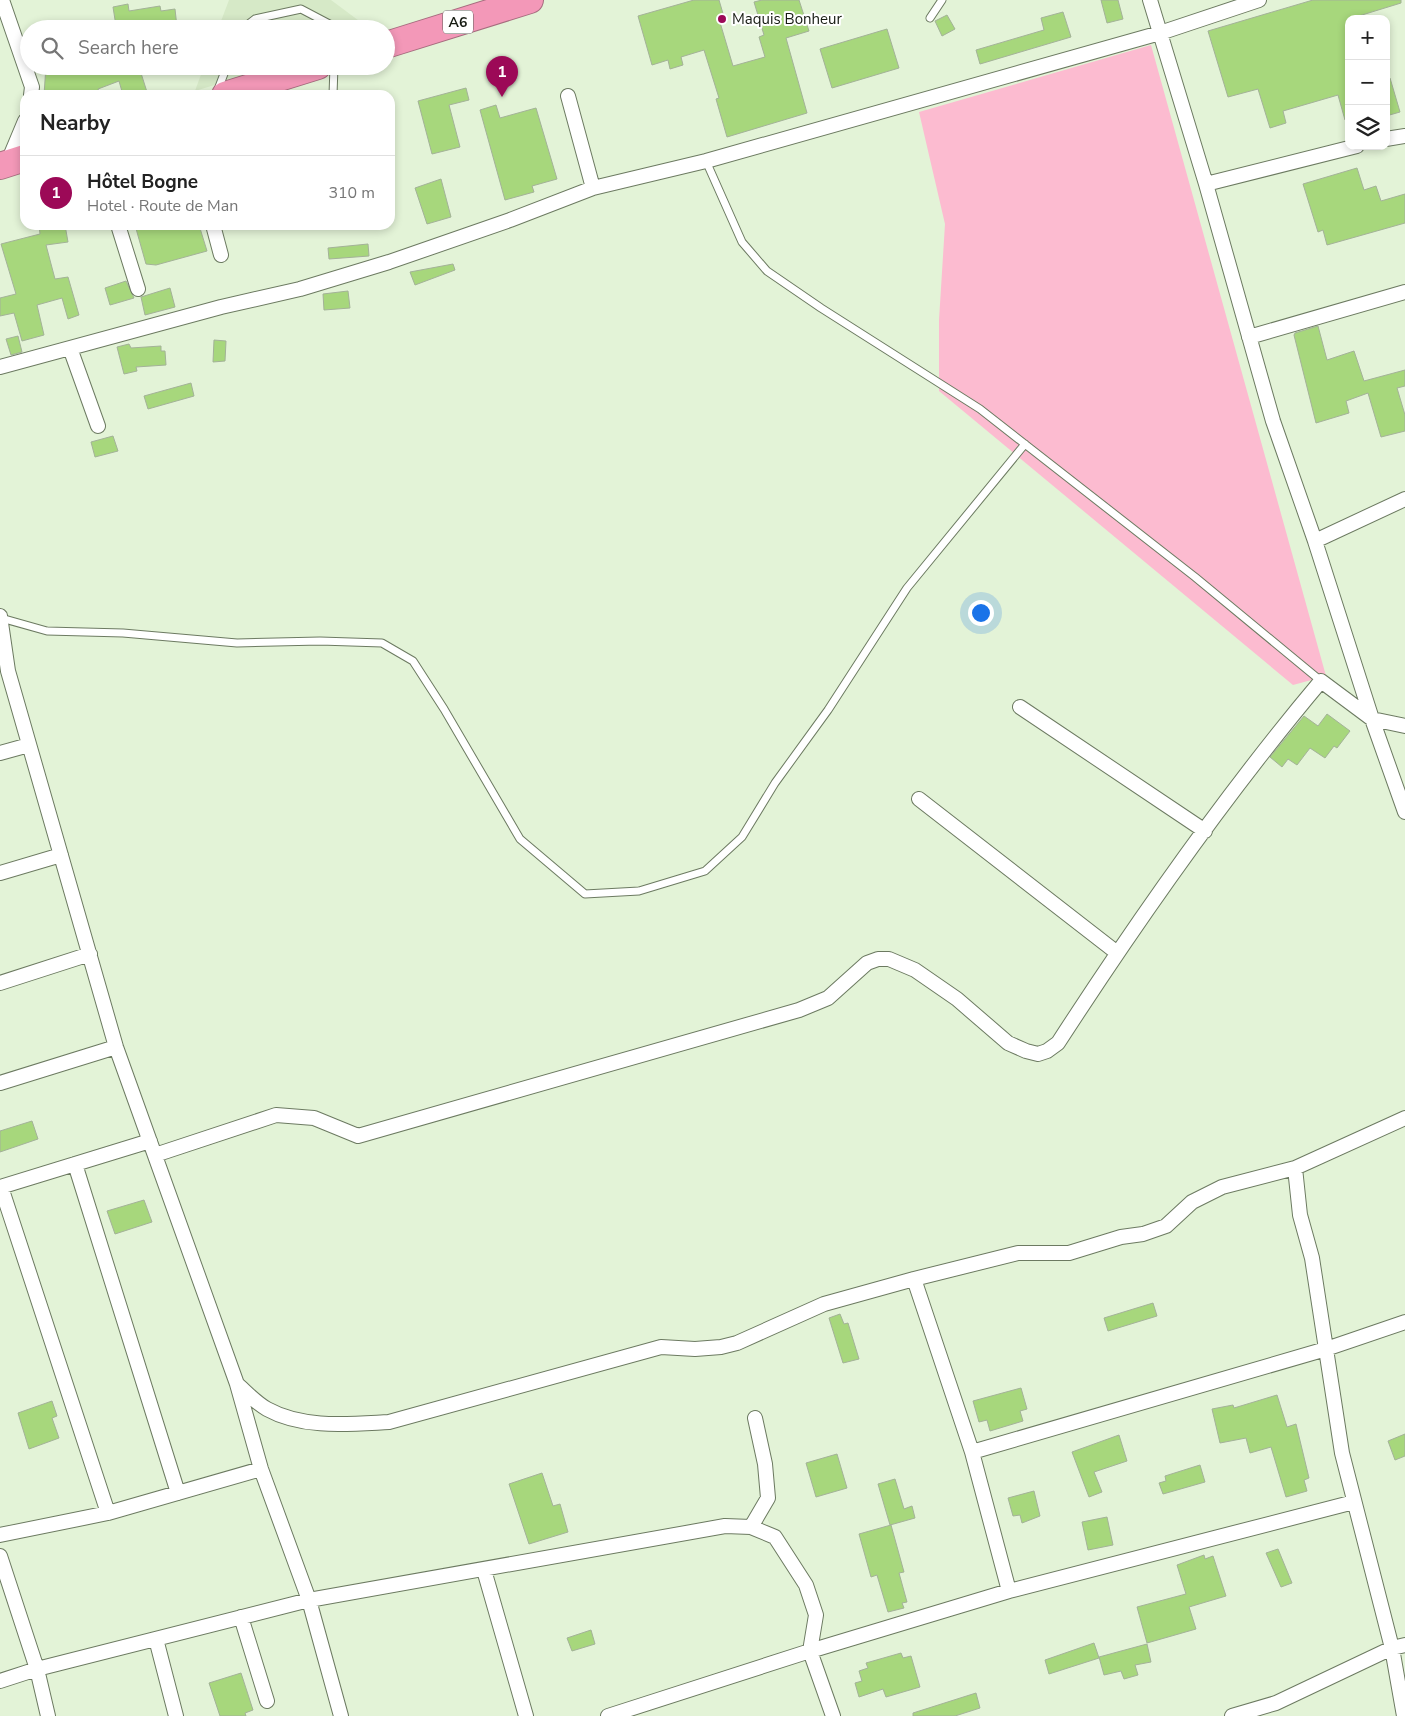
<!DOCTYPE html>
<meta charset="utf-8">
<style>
:root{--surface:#fff;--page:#f2f2f2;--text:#222;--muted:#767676;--line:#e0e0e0;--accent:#9c0957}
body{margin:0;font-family:"Nunito Sans",sans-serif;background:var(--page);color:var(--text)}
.controls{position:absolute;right:15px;top:15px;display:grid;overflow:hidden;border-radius:10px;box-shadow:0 2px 8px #0003}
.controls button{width:45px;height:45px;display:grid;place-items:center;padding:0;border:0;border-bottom:1px solid var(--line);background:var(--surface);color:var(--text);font:25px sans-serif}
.you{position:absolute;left:980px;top:612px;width:18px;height:18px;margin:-12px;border:4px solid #fff;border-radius:50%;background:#1a73e8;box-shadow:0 0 0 8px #1a73e833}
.badge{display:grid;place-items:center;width:32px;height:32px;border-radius:50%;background:var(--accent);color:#fff;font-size:16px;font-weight:700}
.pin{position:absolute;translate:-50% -41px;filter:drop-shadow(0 1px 2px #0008)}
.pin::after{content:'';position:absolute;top:26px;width:18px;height:15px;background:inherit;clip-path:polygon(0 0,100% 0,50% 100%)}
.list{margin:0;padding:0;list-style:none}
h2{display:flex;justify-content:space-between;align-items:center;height:65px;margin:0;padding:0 20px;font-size:21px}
h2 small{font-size:16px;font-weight:400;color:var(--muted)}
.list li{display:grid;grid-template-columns:32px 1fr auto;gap:15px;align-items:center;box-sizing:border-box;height:75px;padding:0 20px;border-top:1px solid var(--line)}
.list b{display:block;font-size:19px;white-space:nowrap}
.list p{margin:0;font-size:16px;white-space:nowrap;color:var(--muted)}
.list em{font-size:16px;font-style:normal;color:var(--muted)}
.icon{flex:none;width:28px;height:28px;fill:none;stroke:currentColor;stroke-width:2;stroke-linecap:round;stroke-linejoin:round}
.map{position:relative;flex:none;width:1405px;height:1716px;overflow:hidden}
.search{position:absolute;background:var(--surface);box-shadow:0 2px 8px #0003;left:20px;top:20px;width:375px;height:55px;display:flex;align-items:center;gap:12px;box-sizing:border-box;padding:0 18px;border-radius:28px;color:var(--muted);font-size:19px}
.panel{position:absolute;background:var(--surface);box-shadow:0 2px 8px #0003;left:20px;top:90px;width:375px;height:140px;border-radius:15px}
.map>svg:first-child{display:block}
</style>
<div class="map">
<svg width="1405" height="1716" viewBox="0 0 1405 1716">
<rect width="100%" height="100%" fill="#e3f3d7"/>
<path fill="#d6e9c7" d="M229,0H331L370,29H218Z
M204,66H276L195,91Z"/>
<path fill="#fcbbd0" d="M1151,45L1326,676L1293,685L939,391V320L945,224L919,112Z"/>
<path fill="#a7d77c" stroke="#a3b298" d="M694,0H719L724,17L719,19L733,66L765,57L759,37L764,35L754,2L762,0H799L809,31L786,38L807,113L727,137L716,99L719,98L704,50L681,57L683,65L670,69L668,60L652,65L638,16Z
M1101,0H1118L1123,19L1107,23Z
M1313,0H1401V3L1349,19V119L1345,120L1338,95L1283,111L1286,123L1270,128L1258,89L1228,97L1208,31Z
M128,4L129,11L160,6L161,11L175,9L177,27L142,29L141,22L116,26L113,7Z
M1063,12L1071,37L980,64L976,50L1044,30L1041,18Z
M947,15L955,29L942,36L935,21Z
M887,29L899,68L832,88L820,49Z
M46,66H129L124,74L140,70L147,92L123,95L119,81L98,89L100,95H44Z
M1390,78L1400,112L1386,116V79Z
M466,88L469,100L449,105L460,147L432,154L418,101Z
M496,105L500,118L536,108L557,179L532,186L534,192L505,200L480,110Z
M1357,168L1364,190L1376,186L1381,201L1405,194V223L1327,245L1323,230L1318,232L1303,184Z
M441,179L451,217L427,224L415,188Z
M39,225H65L68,242L46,245L55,279L68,277L79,315L68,319L62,298L37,305L44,335L22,341L14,313L0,316V298L16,294L1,244L40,234Z
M135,225H199L207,251L156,265L146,264Z
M368,244L369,256L329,259L328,248Z
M453,264L455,270L415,285L410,272Z
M126,281L134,298L110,305L105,288Z
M170,288L175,307L145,315L141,297Z
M348,291L350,308L324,310L323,294Z
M1318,326L1327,360L1354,351L1364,381L1405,370V386L1397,388L1405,415V431L1381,437L1368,393L1346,401L1349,413L1316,423L1294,335L1295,333Z
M18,336L22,352L11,355L6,339Z
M214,340L226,341L225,361L213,362Z
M129,344L131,348L161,346V351H165L166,365L136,367L137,371L124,374L117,347Z
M191,383L194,396L148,409L144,396Z
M113,436L118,451L95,457L91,442Z
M1327,714L1350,731L1337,748L1334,746L1325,758L1310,748L1297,765L1288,759L1282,767L1270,757L1304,716L1318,726Z
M32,1121L38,1139L0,1152V1131Z
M144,1200L152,1222L115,1234L107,1211Z
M1153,1303L1157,1316L1108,1331L1104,1318Z
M840,1314L844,1324L848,1323L859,1359L843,1363L829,1318Z
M1021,1388L1027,1409L1020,1411L1023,1421L990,1431L987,1420L979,1422L973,1401Z
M1277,1395L1287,1427L1296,1424L1309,1478L1304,1480L1307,1491L1286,1497L1271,1447L1250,1453L1246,1438L1220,1443L1212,1409L1233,1405L1234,1408Z
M52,1401L57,1416L52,1418L59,1438L29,1449L18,1413Z
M1405,1434V1456L1395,1460L1388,1441Z
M1119,1435L1127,1461L1094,1472L1102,1492L1089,1497L1072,1452Z
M837,1454L847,1488L816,1497L806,1463Z
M1200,1465L1205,1482L1163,1494L1159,1483L1166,1481L1165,1476Z
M542,1473L553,1506L560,1504L568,1532L529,1544L509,1484Z
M895,1479L904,1509L912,1506L915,1518L890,1525L878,1484Z
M1034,1491L1040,1516L1022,1523L1020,1515L1013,1516L1008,1498Z
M1107,1517L1113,1545L1088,1550L1082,1522Z
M891,1525L904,1572L899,1573L907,1602L902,1603L904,1608L888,1612L877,1575L871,1577L859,1534Z
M1278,1549L1292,1583L1281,1587L1266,1553Z
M1204,1555L1205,1559L1213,1556L1226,1596L1189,1607L1196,1629L1147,1643L1137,1607L1186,1594L1177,1565Z
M591,1630L595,1644L572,1651L567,1638Z
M1094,1643L1099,1658L1049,1674L1045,1660Z
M1147,1644L1151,1662L1135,1665L1138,1675L1124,1679L1121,1671L1104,1675L1099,1657Z
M901,1653L903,1658L911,1656L920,1687L886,1697L883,1689L859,1697L855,1683L862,1681L859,1671L868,1668L866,1663Z
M241,1673L253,1710L245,1713L246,1716H220L209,1683Z
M976,1693L980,1708L955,1716H913V1713Z"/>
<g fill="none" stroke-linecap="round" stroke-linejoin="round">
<g stroke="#6c7a61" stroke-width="9">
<path id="lane" d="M930,18L942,0
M242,29L255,19L301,9L339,29
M217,92L227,66
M333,95L334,66
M706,161L742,242L767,271L821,308L980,409L1195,577L1321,681
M1,618L47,631L123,633L237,643L320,641L382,643L413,661L444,709L520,839L585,894L639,891L705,871L742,837L775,783L828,710L907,588L1025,444"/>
</g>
<g stroke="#6c7a61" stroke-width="16">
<path id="street" d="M2,0L32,87L31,95
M1150,0L1206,184L1273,421L1315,541L1372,719L1405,812
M568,96L593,188
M1386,139L1405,136
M7,164L25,121
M1206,184L1357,146
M118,225L138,289
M213,225L221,255
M1249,337L1405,292
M70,348L98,426
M0,367L221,307L300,289L389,262L510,220L593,188L706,161L1160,33L1259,0
M1315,541L1405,499
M0,616L8,671L116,1047L237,1384L261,1469L309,1600L341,1716
M1020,707L1205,831
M0,753L29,745
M919,799L1116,952
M0,873L61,855
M0,983L90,954
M0,1083L116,1047
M155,1155L276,1115L314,1118L358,1136L799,1010L828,998L867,963L878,959H889L915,970L957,999L1008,1043L1026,1051L1038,1054L1047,1051L1058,1043C1139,918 1225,795 1321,681L1372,719L1405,726
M75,1164L178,1493
M0,1187L150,1141
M1,1187L108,1513
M914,1279L972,1452L1009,1591
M237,1384C246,1392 256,1403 267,1409C303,1429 349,1424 389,1422L661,1347L695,1349L721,1347L737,1343L824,1304L914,1279L1018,1253H1069L1121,1237L1143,1234L1166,1226L1192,1202L1222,1187L1295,1168
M972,1452L1326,1349L1405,1322
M751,1527L768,1498L765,1464L755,1418
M0,1535L108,1513L261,1469
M0,1556L37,1669L48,1716
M484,1570L526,1716
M241,1617L267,1701
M156,1639L176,1716
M0,1681L37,1669L309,1600L725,1526L751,1527L775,1537L806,1585L816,1615L810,1651L1009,1591L1354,1502
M608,1716L810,1651L833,1716
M1232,1716L1276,1703L1392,1648L1405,1645
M1404,1716L1392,1648L1342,1453L1312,1258L1300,1215L1295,1168L1405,1118"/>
</g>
<g stroke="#a66c7e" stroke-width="28">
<path id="highway" d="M386,45L530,0
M225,95L318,66
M0,166L25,158"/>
</g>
<use href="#lane" stroke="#fff" stroke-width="7"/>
<use href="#street" stroke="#fff" stroke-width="14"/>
<use href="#highway" stroke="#f398b8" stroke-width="26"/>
</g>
<circle fill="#9c0957" stroke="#fff" stroke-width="2" cx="722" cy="19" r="5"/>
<g text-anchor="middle" stroke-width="4" stroke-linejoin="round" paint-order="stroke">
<rect fill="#fff" stroke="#5c5f59" stroke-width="1" x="443" y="10.5" width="30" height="23" rx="4"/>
<g font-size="14" font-weight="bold" fill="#161b12">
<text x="458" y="27">A6</text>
</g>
<g font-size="15" fill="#161b12" stroke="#fff" text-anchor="start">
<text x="732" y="24">Maquis Bonheur</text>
</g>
</g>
</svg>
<div class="controls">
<button>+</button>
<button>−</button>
<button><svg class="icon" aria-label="layers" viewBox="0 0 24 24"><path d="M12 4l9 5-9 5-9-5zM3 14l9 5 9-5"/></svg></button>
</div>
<div class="you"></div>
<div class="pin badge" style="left:502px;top:97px">1</div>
<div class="search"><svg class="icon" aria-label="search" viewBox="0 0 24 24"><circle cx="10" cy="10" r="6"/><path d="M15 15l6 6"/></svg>Search here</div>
<section class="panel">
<h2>Nearby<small></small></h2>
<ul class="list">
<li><span class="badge">1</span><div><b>Hôtel Bogne</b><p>Hotel · Route de Man</p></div><em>310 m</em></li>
</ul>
</section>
</div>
